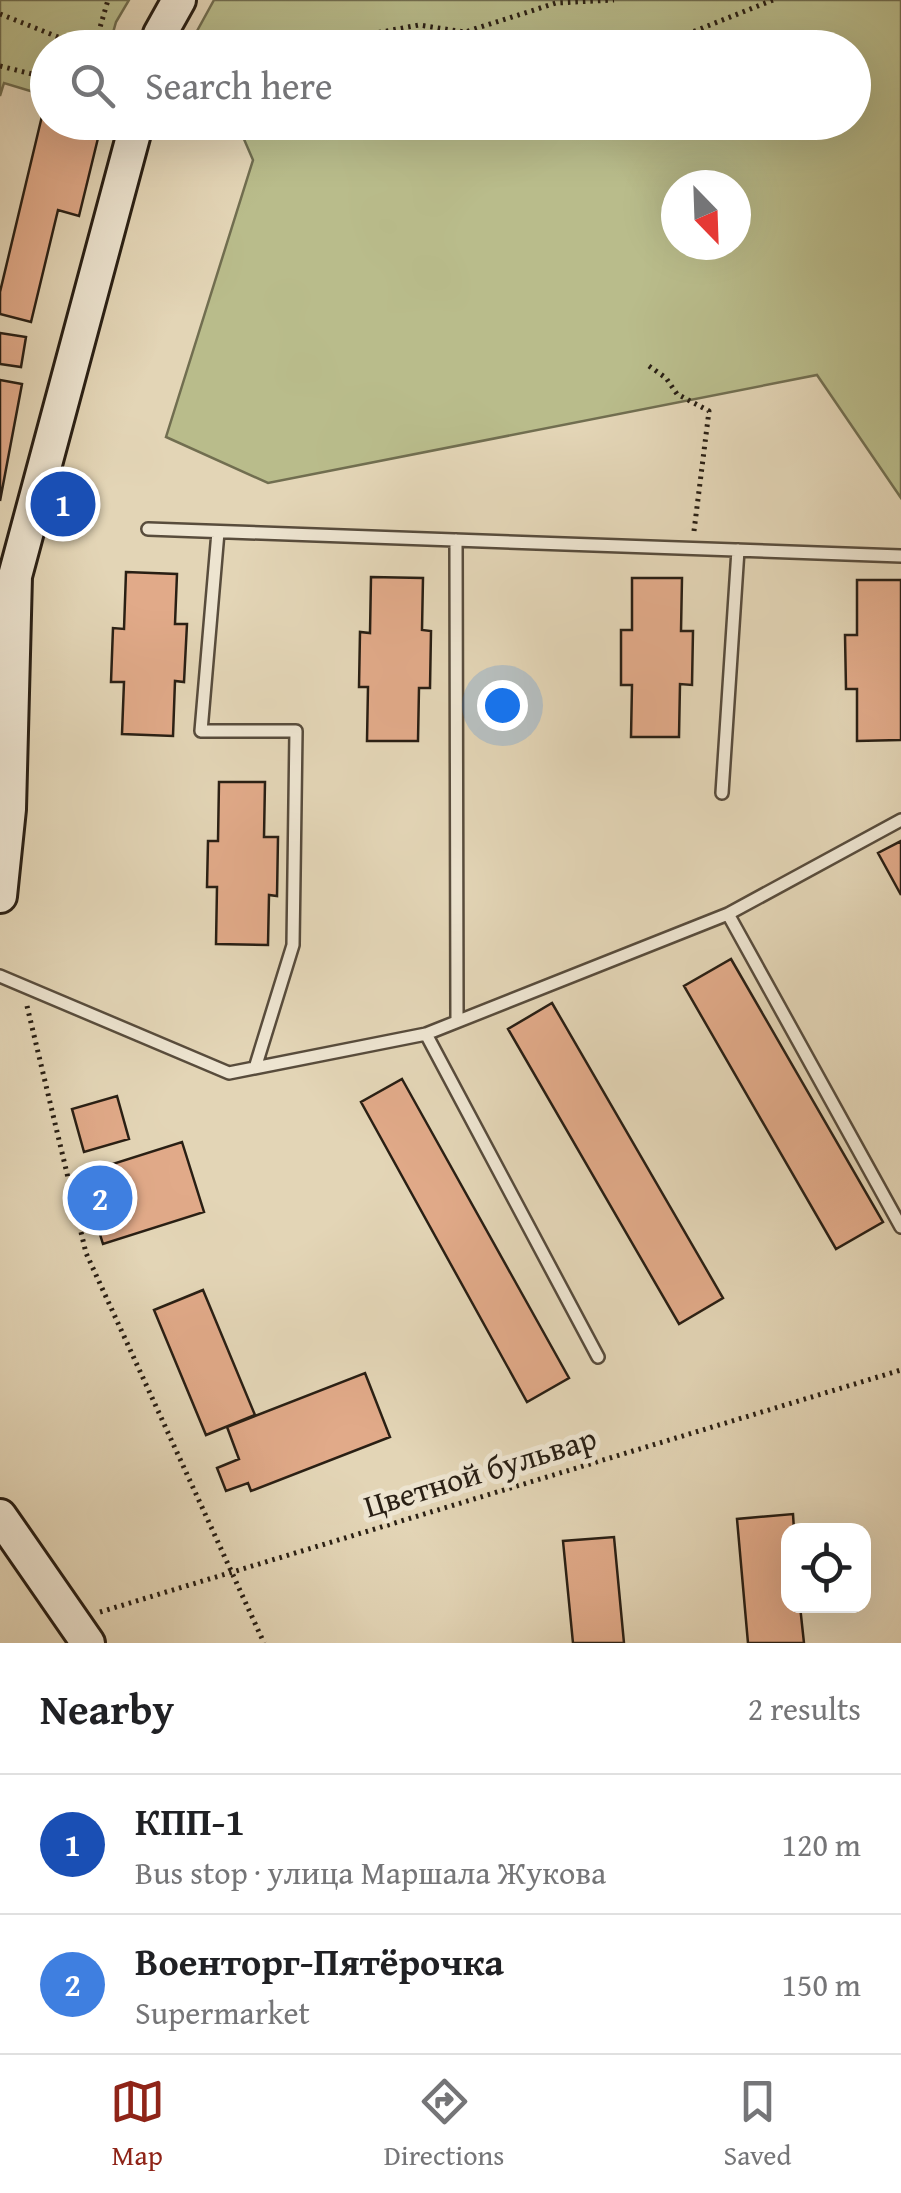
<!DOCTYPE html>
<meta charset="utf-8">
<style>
:root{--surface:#fff;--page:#f6f6f6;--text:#202124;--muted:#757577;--line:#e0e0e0;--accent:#8f2418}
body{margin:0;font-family:"Gentium Book Plus",serif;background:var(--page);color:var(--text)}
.controls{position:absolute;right:30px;bottom:30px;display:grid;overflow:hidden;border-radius:20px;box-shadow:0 10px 40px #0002}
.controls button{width:90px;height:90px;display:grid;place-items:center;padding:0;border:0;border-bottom:2px solid var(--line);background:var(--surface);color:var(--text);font:50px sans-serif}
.compass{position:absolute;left:661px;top:170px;width:90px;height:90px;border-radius:50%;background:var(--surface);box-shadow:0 10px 40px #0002;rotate:157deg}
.you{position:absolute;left:502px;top:705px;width:35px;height:35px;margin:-25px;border:8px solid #fff;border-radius:50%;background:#1a73e8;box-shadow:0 0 0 15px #1a73e833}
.badge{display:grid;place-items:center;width:65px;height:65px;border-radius:50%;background:var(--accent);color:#fff;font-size:32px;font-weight:700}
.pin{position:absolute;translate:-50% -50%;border:5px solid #fff;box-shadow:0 2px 10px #0006}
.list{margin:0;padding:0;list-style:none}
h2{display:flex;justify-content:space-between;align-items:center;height:130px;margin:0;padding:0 40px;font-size:42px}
h2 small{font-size:32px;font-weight:400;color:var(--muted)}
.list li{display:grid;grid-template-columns:65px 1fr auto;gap:30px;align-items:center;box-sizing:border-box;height:140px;padding:0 40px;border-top:2px solid var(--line)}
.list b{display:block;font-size:38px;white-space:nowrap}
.list p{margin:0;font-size:32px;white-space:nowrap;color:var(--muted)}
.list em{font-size:32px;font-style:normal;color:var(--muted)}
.icon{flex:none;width:55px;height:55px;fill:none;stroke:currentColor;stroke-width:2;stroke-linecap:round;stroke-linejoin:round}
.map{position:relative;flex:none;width:901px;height:1643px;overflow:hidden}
.search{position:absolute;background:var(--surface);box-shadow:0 10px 40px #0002;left:30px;right:30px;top:30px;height:110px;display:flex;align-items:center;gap:25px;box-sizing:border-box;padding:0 35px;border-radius:55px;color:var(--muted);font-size:38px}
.sheet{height:410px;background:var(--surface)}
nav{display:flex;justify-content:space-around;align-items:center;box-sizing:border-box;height:140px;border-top:2px solid var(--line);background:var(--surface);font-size:28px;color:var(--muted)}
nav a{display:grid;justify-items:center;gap:5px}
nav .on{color:var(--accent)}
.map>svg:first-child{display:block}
</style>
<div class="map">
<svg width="901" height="1643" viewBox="0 0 901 1643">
<rect width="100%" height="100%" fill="#e3d5b6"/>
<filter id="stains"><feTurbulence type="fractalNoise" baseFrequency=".002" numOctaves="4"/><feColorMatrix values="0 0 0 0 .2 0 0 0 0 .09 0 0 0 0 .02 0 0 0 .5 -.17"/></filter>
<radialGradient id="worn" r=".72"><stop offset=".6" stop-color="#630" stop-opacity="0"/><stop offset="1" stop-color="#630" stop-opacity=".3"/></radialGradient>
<path fill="#b9bc8b" stroke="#716e50" stroke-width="2.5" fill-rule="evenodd" d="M0,0H129L116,22L109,47L48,48L47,96L4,83L0,96Z
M214,0H901V498L817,375L268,483L166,437L253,160L237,123L854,122V48L204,47L197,31ZM676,185H736V245H676Z"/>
<path fill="#e1aa89" stroke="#291f14" stroke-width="2.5" d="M42,116L48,118V122H68L100,130L79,216L58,210L31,322L0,314V292Z
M0,333L26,337L21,367L0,364Z
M0,380L22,384L0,501Z
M126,572L177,574L175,624H187L184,682L175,681L173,736L122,734L124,682H111L113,628L124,629Z
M371,577L423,578L422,630L431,631L430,688H419L418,741H367L368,687H359L360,632L370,633Z
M632,578H682L681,631H693L692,685L680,684L679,737H631L632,685H621V630H632Z
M857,580H901V740L857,741V689H846L845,635H857Z
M219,782H265L264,837H278L277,896L269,895L268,945L216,944L217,887H207L208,841H218Z
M901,841V895L878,853Z
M731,959L883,1222L836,1249L684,986Z
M552,1003L723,1298L679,1324L508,1029Z
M402,1079L569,1378L527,1402L361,1102Z
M117,1096L129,1139L84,1152L72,1109Z
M182,1142L204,1212L103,1244L81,1174Z
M203,1290L255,1415L206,1435L154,1310Z
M365,1373L390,1437L251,1491L248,1483L226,1491L217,1468L239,1459L227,1427Z
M793,1514L794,1530H788V1606H800L804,1643H748L737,1519Z
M614,1537L624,1643H573L563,1541Z"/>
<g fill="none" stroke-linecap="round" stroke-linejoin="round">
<g stroke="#584c3c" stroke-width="16">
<path id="lane" d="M148,529L901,556
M218,532L201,731H296L293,945L255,1068
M456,540L457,1021
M722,793L738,550
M728,914L901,1227
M0,976L229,1073L426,1034L728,914L901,820
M426,1034L598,1357"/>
</g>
<g stroke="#291f14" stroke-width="38">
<path id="secondary" d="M156,48L160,34L179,0
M0,896L9,809L15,576L137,122
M0,1516L88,1643"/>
</g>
<path stroke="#291f14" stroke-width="5" stroke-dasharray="2.5 5" stroke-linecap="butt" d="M0,14L86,48
M468,33L534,48
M94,48L108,0
M322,48L328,42L419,25L465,32L556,3L614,0
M652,48L773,0
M0,66L48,78
M212,125L219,122
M649,366L666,378L677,394L709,411L694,531
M27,1006L86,1253L264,1643
M100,1612L901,1370"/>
<use href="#lane" stroke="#ede4d0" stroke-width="11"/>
<use href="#secondary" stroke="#ede4d0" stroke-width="32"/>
</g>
<g text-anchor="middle" stroke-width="10" stroke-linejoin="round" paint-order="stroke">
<g font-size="32" fill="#291f14" stroke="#ede4d0">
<text transform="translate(480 1472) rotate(-17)" y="11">Цветной бульвар</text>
</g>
</g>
<rect width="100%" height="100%" filter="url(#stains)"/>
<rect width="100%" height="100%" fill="url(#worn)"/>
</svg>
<div class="controls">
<button><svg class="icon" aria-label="locate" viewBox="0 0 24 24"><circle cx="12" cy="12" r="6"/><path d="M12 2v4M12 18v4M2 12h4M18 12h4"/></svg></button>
</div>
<svg class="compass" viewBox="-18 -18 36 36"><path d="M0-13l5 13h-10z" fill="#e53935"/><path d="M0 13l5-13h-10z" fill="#757577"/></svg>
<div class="you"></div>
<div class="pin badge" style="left:63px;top:504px;background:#1a4fb4">1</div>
<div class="pin badge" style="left:100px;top:1198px;background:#3f7fe0">2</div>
<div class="search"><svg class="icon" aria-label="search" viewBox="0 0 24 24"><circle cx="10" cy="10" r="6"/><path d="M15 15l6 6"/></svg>Search here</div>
</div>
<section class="sheet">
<h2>Nearby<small>2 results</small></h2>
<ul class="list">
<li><span class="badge" style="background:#1a4fb4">1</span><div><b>КПП-1</b><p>Bus stop · улица Маршала Жукова</p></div><em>120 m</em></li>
<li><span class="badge" style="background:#3f7fe0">2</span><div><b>Военторг-Пятёрочка</b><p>Supermarket</p></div><em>150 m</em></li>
</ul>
</section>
<nav>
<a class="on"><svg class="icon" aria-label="map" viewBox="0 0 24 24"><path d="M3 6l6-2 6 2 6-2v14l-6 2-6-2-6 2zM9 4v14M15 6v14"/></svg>Map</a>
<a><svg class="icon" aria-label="directions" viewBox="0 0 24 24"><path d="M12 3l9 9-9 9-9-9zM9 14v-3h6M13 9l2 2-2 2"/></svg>Directions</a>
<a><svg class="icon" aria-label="saved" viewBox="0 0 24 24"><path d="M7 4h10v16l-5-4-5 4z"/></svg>Saved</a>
</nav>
